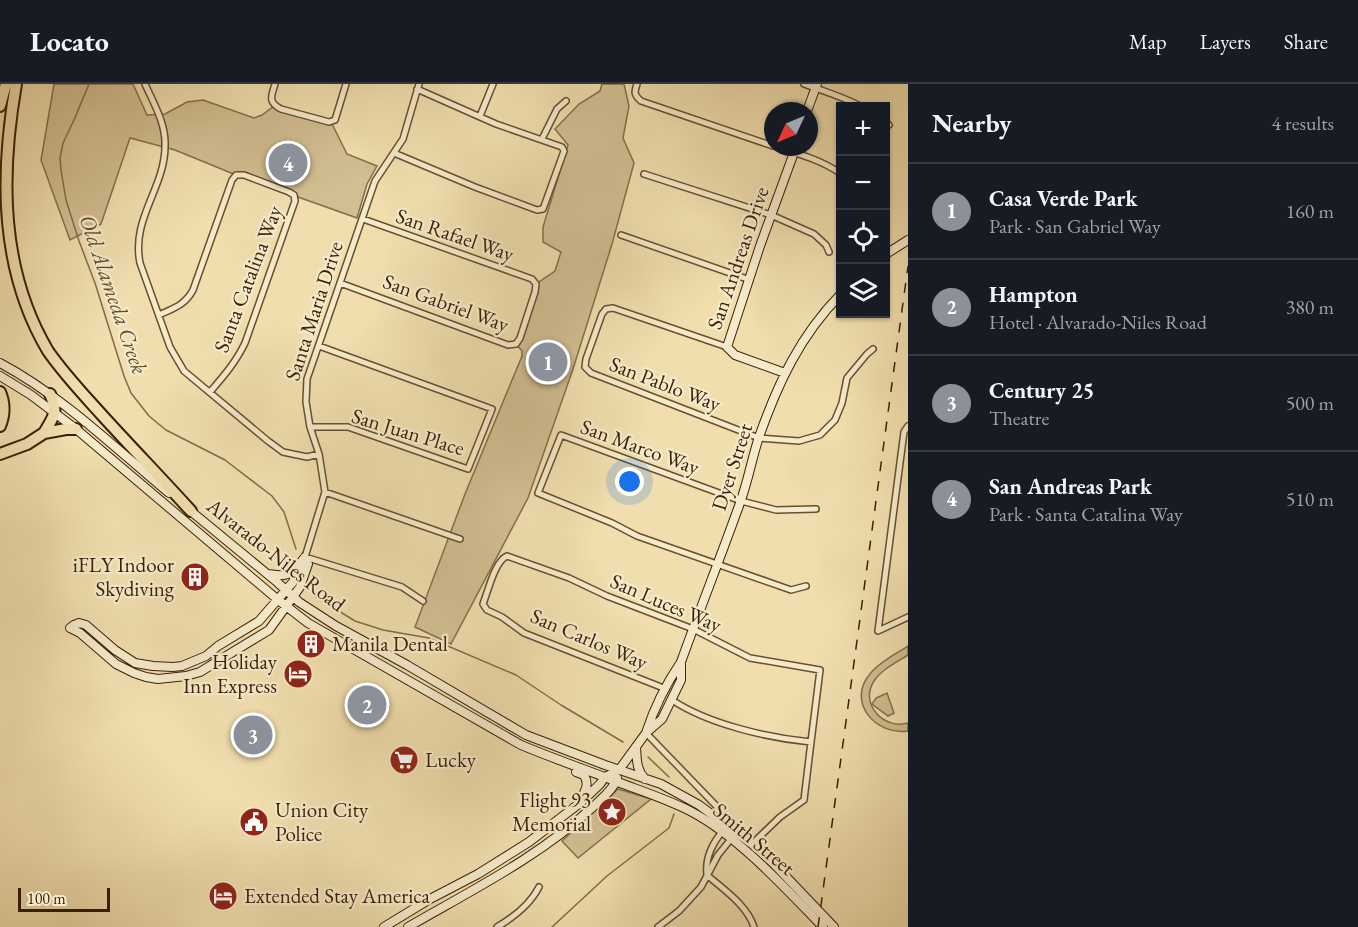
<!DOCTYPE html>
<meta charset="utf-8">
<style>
:root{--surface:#171b24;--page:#20242c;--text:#f1f3f6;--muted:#9ea1a6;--line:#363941;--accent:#8c9099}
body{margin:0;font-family:"EB Garamond",serif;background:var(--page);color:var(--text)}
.controls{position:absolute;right:18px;top:18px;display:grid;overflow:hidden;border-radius:0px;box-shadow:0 2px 4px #0004}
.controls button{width:54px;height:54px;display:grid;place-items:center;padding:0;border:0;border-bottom:2px solid var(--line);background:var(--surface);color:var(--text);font:30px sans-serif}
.compass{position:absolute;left:764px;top:18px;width:54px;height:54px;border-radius:50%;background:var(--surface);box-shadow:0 2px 4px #0004;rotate:226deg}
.scale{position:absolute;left:18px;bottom:15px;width:92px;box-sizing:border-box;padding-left:6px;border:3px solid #3b1f04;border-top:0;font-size:16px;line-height:21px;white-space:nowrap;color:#3b1f04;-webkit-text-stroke:4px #f5eaca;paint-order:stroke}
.you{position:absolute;left:630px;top:398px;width:21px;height:21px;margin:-15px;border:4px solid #fff;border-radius:50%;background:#1a73e8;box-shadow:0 0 0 9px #1a73e833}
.badge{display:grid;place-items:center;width:39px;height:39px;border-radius:50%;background:var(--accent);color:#fff;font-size:20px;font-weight:700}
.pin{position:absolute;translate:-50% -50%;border:3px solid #fff;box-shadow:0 2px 6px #0006}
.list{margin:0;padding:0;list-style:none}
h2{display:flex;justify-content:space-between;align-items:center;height:78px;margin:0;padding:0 24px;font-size:26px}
h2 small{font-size:20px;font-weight:400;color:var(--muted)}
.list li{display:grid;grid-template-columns:39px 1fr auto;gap:18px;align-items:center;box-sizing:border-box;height:96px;padding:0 24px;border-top:2px solid var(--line)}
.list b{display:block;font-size:22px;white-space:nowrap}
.list p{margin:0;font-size:20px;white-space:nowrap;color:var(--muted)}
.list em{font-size:20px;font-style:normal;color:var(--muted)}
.icon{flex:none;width:33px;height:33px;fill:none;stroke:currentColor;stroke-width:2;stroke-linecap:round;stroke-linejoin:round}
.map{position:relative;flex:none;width:908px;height:843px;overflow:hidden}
header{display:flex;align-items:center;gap:36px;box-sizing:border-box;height:84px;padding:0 30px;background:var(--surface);border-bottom:2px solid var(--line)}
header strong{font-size:28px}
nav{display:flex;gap:33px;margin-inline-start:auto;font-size:21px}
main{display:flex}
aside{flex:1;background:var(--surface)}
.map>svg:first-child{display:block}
</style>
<header>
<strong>Locato</strong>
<nav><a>Map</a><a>Layers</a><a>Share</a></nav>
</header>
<main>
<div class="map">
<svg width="908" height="843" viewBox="0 0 908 843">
<rect width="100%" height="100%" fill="#f0deae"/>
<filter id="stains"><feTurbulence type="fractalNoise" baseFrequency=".00333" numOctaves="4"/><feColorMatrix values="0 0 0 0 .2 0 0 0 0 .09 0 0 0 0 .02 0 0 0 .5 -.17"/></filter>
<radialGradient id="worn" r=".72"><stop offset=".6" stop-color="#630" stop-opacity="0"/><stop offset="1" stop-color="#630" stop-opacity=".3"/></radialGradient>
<path fill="#d1be91" stroke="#866e4a" stroke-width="1.5" d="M54,0H133L147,31L165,30L187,18L203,16L254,34L262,31L274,22L331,38L347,70L377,82L367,100L357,134L236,91L175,66L130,54L101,140L70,156L41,76Z
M602,0H624L629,22L623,54L634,79L612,160L573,285L528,414L451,560L415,543L465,410L522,272V267L516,260L536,200L555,187L561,168L543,158V143L568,61L555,45L579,20L600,7Z
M908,562V571C897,578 881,586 874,597C859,620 884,646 908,639V647C876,652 846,618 870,590C879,578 896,570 908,562Z
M887,609L894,629L888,632L872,620L876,614Z
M618,705L651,715L578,774L562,757Z"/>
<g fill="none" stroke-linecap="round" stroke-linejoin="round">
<path stroke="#826b47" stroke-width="1.5" d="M89,0L74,36L63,59L60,74L61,86L66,116L79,157L95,199L124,292L131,309L149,332L166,346L225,376L272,412L284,428L296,465
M309,502L316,513L355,537L383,546L429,554L516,591L561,621L623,658
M648,673L669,693
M552,843L607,792L669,744L674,730"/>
<g stroke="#684f2e" stroke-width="8">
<path id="street" d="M145,0C154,20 166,40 165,62C165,104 131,134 140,179L170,263L184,287L268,357L283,368L307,373L319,370
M275,0C271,13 268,18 281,25L329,38L335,36L346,0
M419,0L403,55L375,97L307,295L306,318L310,343L319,370L325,408L305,473L402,503L423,517
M637,0C634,8 634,11 641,17L773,62
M804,0C823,7 841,12 860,22
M480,32L493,0
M886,38L889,41
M542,55L557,25L566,17
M777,63C799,70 821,76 840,89
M394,69L475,103L537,126L543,125L564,67L562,63L496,40L417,5
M644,90L771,131L814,150L826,161L829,168
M621,151L750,196
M340,199L508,261L516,260L520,254L535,208L536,200L532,195L363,135
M159,231C174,224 185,221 193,206L232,96L236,91H244L289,108L294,111L295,117L245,259C236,278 223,293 210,308
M727,263L613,224L606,225L602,230L586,275L585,283L591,289L759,354L799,357L820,351L835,336L842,319L847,294L867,270L873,265
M908,342L904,348L878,547L908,533
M310,343H348L468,385L492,325L319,262
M325,408L460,455
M806,502L791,506L637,452L612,439L538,409L561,351L741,417L776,426L816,425
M666,605L524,549L502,533L487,526L483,520C488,507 495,477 507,472L569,494L607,512L693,545L750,574L820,586L811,658C768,654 708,640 672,616
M646,649L725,731L731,743
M752,760L780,733L804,716L811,658
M707,790C705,774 713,758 723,747
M707,791C724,806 747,821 754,843
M497,843C514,833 530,821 539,803
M658,843L679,827L701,803L718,771L731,755V752"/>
</g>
<g stroke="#3b1f04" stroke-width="10">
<path id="secondary" d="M807,27L817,0
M886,170L908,156
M0,279C62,312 115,364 169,409
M785,289L735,271L727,263L760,162L796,63
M0,292L31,311L76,345L277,515L308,539L521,661C552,674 584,685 615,697C641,707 667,715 692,728C739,753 786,805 823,843
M187,424L277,498L299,518L336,542L407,581L526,651L605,681L661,700L699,721L752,760L773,779L834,843
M268,490C283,492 286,493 298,483
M70,544L80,549L116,580L134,589L146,593L158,595L186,592L200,588L269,546L300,503L308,480L305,473
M70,544L74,541L79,539L86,541L115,566L135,579L153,582L173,583L182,582L206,572L218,562L259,537L293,498L301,478L305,473
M646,649C654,624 666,600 681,578C700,525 721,472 740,419C748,397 752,374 759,353C778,299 800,252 840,211
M636,663C637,676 636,685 645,695
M576,688L584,691C589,700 586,705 582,713
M384,843L430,815L478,790L529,758L580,719L600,700L605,693L619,686L646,649L662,635L681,596V580
M408,843C472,806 539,773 594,722C602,714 614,705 617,694"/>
</g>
<g stroke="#3b1f04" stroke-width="14">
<path id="highway" d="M16,0C0,92 0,186 48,267C64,290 83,310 101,330C131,363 161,394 191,427
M0,22L6,0
M0,308C5,320 5,330 0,342
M44,349C53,333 59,329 50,310
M0,370L27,360L44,349L66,345H76"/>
</g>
<use href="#street" stroke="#f5eaca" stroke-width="5"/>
<use href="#secondary" stroke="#f5eaca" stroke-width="8"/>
<use href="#highway" stroke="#f0deae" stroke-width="10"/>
<path stroke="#3b1f04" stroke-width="1.5" stroke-dasharray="10 10" stroke-linecap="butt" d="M818,843L908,182"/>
</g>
<defs>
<g id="building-disc" transform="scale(1.5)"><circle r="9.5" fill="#8f2418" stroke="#f5eaca"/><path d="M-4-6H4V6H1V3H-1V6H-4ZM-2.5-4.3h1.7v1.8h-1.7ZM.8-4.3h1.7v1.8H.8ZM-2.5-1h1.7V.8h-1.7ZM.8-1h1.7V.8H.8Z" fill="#fff"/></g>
<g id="hotel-disc" transform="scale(1.5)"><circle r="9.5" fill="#8f2418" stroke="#f5eaca"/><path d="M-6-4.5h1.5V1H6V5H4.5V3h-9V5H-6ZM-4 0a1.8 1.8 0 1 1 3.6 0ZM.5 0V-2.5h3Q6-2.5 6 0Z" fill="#fff"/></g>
<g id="supermarket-disc" transform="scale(1.5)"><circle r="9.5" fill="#8f2418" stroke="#f5eaca"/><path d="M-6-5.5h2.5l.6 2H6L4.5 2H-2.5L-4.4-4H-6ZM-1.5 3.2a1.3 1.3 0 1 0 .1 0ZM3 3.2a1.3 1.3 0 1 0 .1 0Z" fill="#fff"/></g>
<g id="sight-disc" transform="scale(1.5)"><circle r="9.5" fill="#8f2418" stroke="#f5eaca"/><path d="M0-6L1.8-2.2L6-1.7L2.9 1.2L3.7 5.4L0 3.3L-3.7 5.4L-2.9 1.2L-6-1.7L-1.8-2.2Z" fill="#fff"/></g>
<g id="civic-disc" transform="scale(1.5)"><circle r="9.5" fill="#8f2418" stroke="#f5eaca"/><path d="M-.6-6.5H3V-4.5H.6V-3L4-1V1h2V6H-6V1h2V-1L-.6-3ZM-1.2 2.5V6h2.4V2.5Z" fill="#fff"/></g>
</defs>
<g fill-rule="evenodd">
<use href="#building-disc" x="195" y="493"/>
<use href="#building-disc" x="311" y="560"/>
<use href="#hotel-disc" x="298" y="590"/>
<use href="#supermarket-disc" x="404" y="676"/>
<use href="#sight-disc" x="612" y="728"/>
<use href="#civic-disc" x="254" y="738"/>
<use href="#hotel-disc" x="223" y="812"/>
</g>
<g text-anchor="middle" stroke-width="4.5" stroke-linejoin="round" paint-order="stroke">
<g font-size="21" fill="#3b1f04" stroke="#f5eaca">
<text transform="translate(455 151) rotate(19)" y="7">San Rafael Way</text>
<text transform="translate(738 174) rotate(-71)" y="7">San Andreas Drive</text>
<text transform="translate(248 195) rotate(-69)" y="7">Santa Catalina Way</text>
<text transform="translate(446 219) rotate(20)" y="7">San Gabriel Way</text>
<text transform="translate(314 227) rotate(-72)" y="7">Santa Maria Drive</text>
<text transform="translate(665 300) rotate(21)" y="7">San Pablo Way</text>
<text transform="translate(408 348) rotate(17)" y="7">San Juan Place</text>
<text transform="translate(640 363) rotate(20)" y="7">San Marco Way</text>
<text transform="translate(732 383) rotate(-72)" y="7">Dyer Street</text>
<text transform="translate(276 471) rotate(38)" y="7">Alvarado-Niles Road</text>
<text transform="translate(666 519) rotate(23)" y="7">San Luces Way</text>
<text transform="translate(589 555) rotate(23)" y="7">San Carlos Way</text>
<text transform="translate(754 755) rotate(40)" y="7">Smith Street</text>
</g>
<g font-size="21" fill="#3b1f04" stroke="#f5eaca" text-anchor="start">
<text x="174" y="488" text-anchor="end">iFLY Indoor<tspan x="174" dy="24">Skydiving</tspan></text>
<text x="332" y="567">Manila Dental</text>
<text x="277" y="585" text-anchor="end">Holiday<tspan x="277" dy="24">Inn Express</tspan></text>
<text x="425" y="683">Lucky</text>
<text x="591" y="723" text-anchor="end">Flight 93<tspan x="591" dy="24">Memorial</tspan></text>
<text x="275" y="733">Union City<tspan x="275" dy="24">Police</tspan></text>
<text x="244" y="819">Extended Stay America</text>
</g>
<g font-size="22" font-style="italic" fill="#654b2b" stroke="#f5eaca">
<text transform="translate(114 210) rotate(71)" y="8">Old Alameda Creek</text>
</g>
</g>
<rect width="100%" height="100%" filter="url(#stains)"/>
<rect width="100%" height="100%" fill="url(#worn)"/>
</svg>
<div class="controls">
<button>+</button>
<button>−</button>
<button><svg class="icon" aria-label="locate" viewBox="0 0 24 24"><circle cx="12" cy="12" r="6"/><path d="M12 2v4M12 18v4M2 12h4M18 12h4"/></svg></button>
<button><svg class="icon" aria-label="layers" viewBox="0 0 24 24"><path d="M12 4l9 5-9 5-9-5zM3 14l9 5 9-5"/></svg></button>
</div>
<svg class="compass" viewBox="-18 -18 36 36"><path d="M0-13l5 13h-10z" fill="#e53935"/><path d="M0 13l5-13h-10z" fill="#9ea1a6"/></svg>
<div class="scale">100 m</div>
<div class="you"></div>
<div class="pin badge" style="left:548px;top:278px">1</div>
<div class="pin badge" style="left:367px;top:621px">2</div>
<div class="pin badge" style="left:253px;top:651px">3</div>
<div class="pin badge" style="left:288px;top:79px">4</div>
</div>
<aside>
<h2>Nearby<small>4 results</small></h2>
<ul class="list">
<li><span class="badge">1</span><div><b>Casa Verde Park</b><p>Park · San Gabriel Way</p></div><em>160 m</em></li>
<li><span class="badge">2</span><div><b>Hampton</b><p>Hotel · Alvarado-Niles Road</p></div><em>380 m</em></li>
<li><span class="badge">3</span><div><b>Century 25</b><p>Theatre</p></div><em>500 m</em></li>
<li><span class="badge">4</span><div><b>San Andreas Park</b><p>Park · Santa Catalina Way</p></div><em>510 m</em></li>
</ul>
</aside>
</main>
